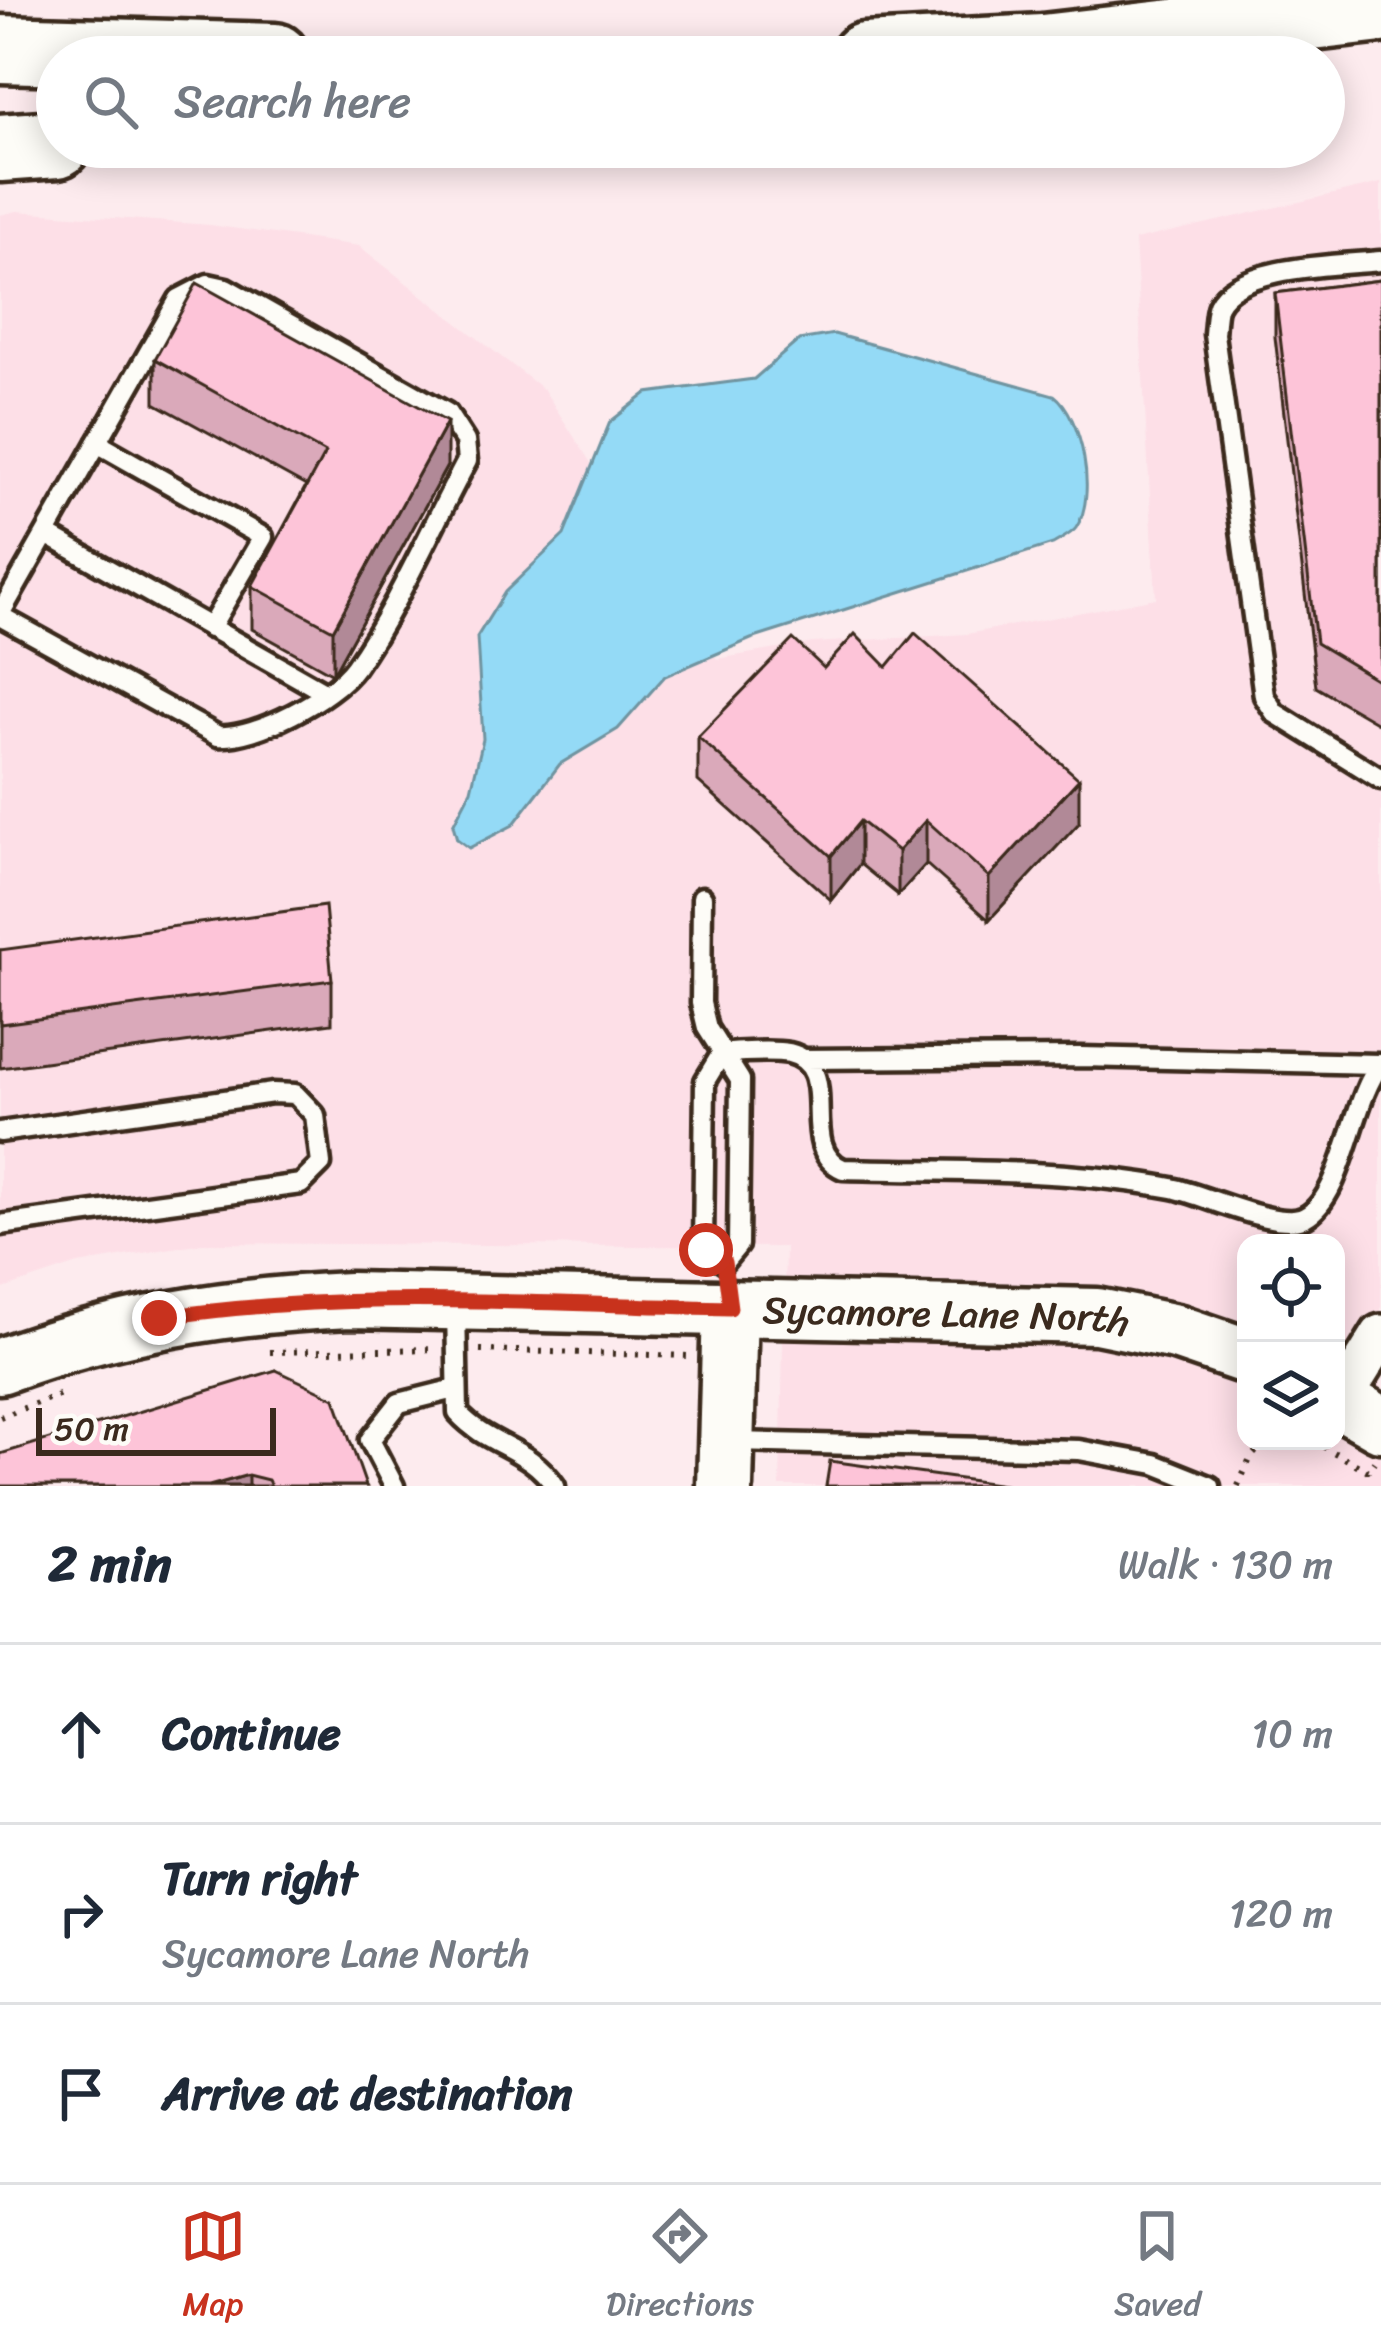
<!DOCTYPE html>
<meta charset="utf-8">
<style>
:root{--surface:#fff;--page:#f2f2f3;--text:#1f2937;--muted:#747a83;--line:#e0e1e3;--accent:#c8321e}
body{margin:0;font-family:Sriracha,sans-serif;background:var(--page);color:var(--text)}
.controls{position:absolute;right:36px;bottom:36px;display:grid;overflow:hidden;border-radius:24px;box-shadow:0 6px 30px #0003}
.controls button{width:108px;height:108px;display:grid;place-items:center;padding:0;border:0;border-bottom:3px solid var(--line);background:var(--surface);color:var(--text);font:60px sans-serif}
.scale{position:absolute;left:36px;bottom:30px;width:240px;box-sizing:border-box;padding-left:12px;border:6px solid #3b2a1e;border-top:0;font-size:33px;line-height:42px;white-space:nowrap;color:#3b2a1e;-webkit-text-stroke:9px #fdfcf7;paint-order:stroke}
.stop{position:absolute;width:36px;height:36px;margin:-27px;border:9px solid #c8321e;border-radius:50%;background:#fff}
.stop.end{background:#c8321e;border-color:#fff;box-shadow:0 3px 12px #0008}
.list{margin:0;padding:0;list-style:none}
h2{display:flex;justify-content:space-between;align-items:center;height:156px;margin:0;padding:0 48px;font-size:51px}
h2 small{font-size:39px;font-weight:400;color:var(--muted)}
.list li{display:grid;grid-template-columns:78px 1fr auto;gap:36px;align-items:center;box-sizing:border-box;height:180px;padding:0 48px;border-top:3px solid var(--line)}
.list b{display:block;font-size:45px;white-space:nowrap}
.list p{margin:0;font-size:39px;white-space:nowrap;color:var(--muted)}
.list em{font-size:39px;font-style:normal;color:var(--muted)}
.icon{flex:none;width:66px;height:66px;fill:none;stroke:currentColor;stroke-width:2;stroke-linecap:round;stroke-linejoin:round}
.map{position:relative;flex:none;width:1381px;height:1486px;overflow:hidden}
.search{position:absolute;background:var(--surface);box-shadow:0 6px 30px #0003;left:36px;right:36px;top:36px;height:132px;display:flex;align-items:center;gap:30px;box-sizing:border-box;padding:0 42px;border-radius:66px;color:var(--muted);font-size:45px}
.sheet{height:696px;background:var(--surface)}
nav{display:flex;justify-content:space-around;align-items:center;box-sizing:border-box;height:168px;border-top:3px solid var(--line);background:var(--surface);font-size:33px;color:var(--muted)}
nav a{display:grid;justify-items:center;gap:6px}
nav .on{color:var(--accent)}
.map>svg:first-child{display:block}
</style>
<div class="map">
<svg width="1381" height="1486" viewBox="0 0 1381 1486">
<rect width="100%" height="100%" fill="#fdebee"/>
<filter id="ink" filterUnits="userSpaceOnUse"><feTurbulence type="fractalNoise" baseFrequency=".00833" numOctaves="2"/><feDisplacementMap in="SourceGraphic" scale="24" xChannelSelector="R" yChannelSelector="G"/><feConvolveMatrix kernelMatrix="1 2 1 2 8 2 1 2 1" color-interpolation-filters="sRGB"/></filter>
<g filter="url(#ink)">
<path fill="#fddfe7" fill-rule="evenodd" d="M1381,183V1486H780L785,1247L202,1243L78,1264L0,1290V215L17,211L210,225L359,246L544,390L717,659L813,643L967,634L1156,598L1135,240ZM1246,1243H1336V1441H1246Z"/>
<path fill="#94daf6" stroke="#7094a0" stroke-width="3" d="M834,334L1054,395C1082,416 1098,496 1076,528C1072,534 1059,540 1053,544L751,639L665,676L618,729L560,764L513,825L469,848L457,839L453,825L471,790L483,739L477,637L505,592L564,535L610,422L647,393L754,379L799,340Z"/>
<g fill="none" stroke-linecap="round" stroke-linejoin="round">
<g stroke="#3b2a1e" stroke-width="27">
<path id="lane" d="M1381,261C1341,265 1238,265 1218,305C1215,312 1215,326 1214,334L1264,696L1275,713L1381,779
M97,443L263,537L210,628
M46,534L324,692
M0,614L179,299L208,284L226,288L447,413L465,441L467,461C430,529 399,604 355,667C333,698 255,739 218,736L0,616
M702,897L701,1003L707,1028L740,1080L738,1245L724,1262L703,1247L705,1081L722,1053
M722,1053C743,1053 768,1049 789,1053C845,1066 794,1148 843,1169C953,1172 1064,1168 1172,1188C1203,1194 1279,1231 1305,1217C1345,1196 1352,1097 1381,1064
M804,1059L1081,1057L1378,1064
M0,1132L273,1093L295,1094L315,1115L321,1164L301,1184L0,1225
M456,1307L458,1413C489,1447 528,1446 555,1486
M732,1442L1079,1450L1155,1464L1210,1486
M394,1486L370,1440L399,1403L455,1389"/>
</g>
<g stroke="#3b2a1e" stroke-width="48">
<path id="street" d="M1341,1400L1381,1335"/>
</g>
<g stroke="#3b2a1e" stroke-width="63">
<g id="secondary">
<path id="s1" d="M0,1366C115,1324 228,1305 350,1300L1097,1316L1176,1332L1246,1356"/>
<path d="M1336,1398L1381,1424"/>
<path d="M725,1486L730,1308"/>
</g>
</g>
<g stroke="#3b2a1e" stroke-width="75">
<path id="highway" d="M0,49L275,57
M864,57L1043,48L1381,9
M0,148L57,144"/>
</g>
<path stroke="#3b2a1e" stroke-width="6" stroke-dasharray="3 9" stroke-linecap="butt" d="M480,1350L689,1356
M270,1352L437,1349
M0,1417L64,1393
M1313,1441L1368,1471L1374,1462
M1238,1486L1251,1457L1266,1441"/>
<use href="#lane" stroke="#fdfcf7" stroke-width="18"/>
<use href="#street" stroke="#fdfcf7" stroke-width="39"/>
<use href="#secondary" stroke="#fdfcf7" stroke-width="54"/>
<use href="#highway" stroke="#fdfcf7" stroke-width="66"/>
</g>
<path fill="#daa9ba" stroke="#3b2a1e" stroke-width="3" d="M1381,280V725L1316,687L1275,337V293Z
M155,359L447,466L333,674L252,629V586L306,486L155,403Z
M887,667L1079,823L989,920L926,864L898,895L860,864L831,900L698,781V737L824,668Z
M0,950L332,980V1023L0,1068Z
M276,1370L366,1486H0Z"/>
<path fill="#b18997" stroke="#3b2a1e" stroke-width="3" d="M447,422V466L333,674V630Z
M1079,779V823L989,920V877Z
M926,820V864L898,895V851Z
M860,821V864L831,900V856Z
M248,1475V1486H209Z"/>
<path fill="#fdc4d8" stroke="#3b2a1e" stroke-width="3" d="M1381,280V682L1316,643L1275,293Z
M197,283L447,422L333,630L252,586L325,453L155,359Z
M915,633L1079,779L989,877L926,820L898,851L860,821L831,856L698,737L793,639L824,668L855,634L887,667Z
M325,906L332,980L0,1024V950Z
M276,1370L335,1398L366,1486H271L268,1480L248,1475L209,1486H0V1454Z
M830,1461L1011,1486H826Z"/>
</g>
<g fill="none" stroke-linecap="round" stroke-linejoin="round" filter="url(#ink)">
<path stroke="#c8321e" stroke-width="15" d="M159,1318C348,1289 540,1304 730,1308L724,1262L706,1250"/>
</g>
<g text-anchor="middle" stroke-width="12" stroke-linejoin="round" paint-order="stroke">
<g font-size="39" fill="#3b2a1e" stroke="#fdfcf7">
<text dy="14" stroke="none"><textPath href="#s1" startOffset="954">Sycamore Lane North</textPath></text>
</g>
</g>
</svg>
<div class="controls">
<button><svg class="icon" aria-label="locate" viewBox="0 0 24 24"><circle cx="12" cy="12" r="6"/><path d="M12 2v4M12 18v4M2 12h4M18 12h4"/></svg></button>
<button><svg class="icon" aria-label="layers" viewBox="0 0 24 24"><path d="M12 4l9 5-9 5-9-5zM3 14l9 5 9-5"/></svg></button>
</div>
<div class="scale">50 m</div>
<div class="stop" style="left:706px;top:1250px"></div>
<div class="stop end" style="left:159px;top:1318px"></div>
<div class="search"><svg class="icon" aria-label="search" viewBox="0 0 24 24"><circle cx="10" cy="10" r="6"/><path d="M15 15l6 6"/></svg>Search here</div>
</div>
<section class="sheet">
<h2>2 min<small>Walk · 130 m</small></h2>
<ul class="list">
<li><svg class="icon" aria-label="ahead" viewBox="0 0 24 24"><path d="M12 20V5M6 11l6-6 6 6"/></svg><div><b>Continue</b></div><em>10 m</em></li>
<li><svg class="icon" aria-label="right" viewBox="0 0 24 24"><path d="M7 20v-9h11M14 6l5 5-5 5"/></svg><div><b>Turn right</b><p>Sycamore Lane North</p></div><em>120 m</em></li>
<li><svg class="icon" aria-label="arrive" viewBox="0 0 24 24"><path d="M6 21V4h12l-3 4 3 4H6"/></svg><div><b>Arrive at destination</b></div></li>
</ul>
</section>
<nav>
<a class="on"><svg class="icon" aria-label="map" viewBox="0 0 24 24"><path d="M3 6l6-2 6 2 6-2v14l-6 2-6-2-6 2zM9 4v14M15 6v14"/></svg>Map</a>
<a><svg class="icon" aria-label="directions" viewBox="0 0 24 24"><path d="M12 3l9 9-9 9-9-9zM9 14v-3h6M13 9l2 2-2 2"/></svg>Directions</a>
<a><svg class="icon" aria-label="saved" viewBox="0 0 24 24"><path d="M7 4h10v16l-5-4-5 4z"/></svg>Saved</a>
</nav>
